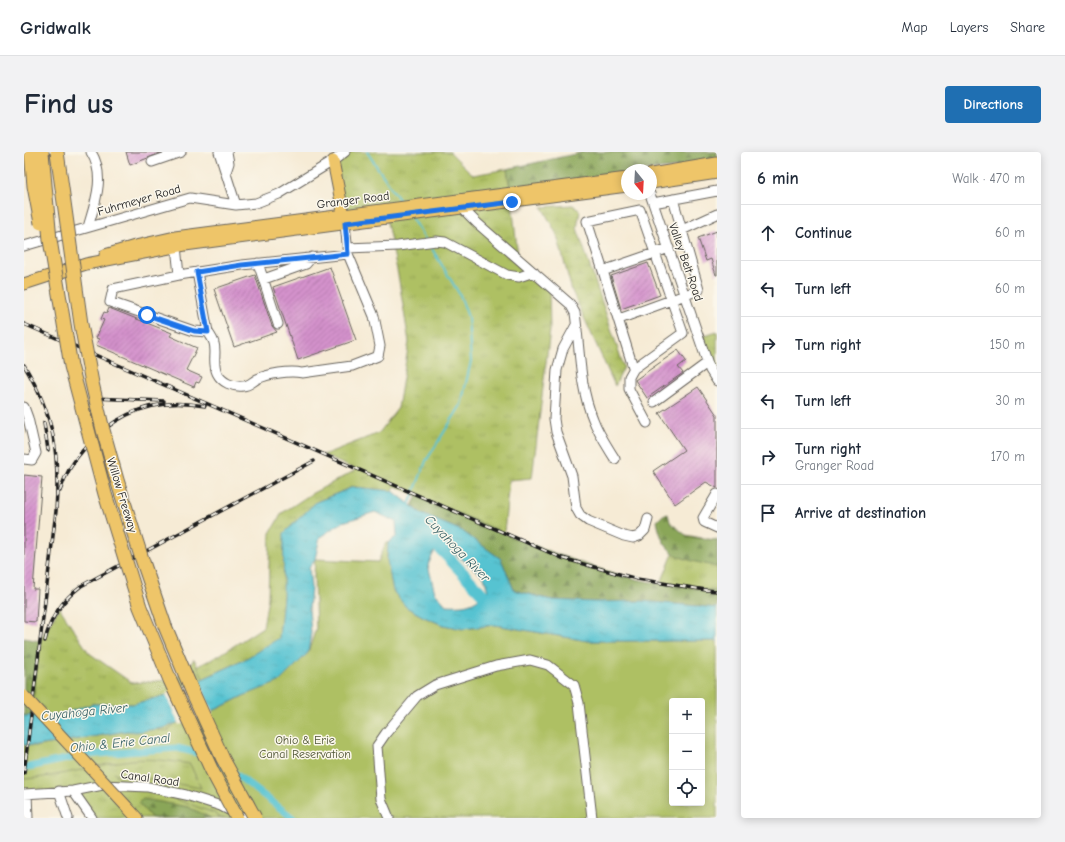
<!DOCTYPE html>
<meta charset="utf-8">
<style>
:root{--surface:#fff;--page:#f2f2f3;--text:#1f2937;--muted:#747a83;--line:#e0e1e3;--accent:#1f6fb2}
body{margin:0;font-family:"Comic Neue",sans-serif;background:var(--page);color:var(--text)}
.controls{position:absolute;right:12px;bottom:12px;display:grid;overflow:hidden;border-radius:4px;box-shadow:0 2px 10px #0003}
.controls button{width:36px;height:36px;display:grid;place-items:center;padding:0;border:0;border-bottom:1px solid var(--line);background:var(--surface);color:var(--text);font:20px sans-serif}
.compass{position:absolute;left:597px;top:12px;width:36px;height:36px;border-radius:50%;background:var(--surface);box-shadow:0 2px 10px #0003;rotate:162deg}
.stop{position:absolute;width:12px;height:12px;margin:-9px;border:3px solid #1a73e8;border-radius:50%;background:#fff}
.stop.end{background:#1a73e8;border-color:#fff;box-shadow:0 1px 4px #0008}
.list{margin:0;padding:0;list-style:none}
h2{display:flex;justify-content:space-between;align-items:center;height:52px;margin:0;padding:0 16px;font-size:17px}
h2 small{font-size:13px;font-weight:400;color:var(--muted)}
.list li{display:grid;grid-template-columns:26px 1fr auto;gap:12px;align-items:center;box-sizing:border-box;height:56px;padding:0 16px;border-top:1px solid var(--line)}
.list b{display:block;font-size:15px;white-space:nowrap}
.list p{margin:0;font-size:13px;white-space:nowrap;color:var(--muted)}
.list em{font-size:13px;font-style:normal;color:var(--muted)}
.icon{flex:none;width:22px;height:22px;fill:none;stroke:currentColor;stroke-width:2;stroke-linecap:round;stroke-linejoin:round}
.map{position:relative;flex:none;width:693px;height:666px;overflow:hidden;border-radius:4px}
header{display:flex;align-items:center;gap:24px;box-sizing:border-box;height:56px;padding:0 20px;background:var(--surface);border-bottom:1px solid var(--line)}
header strong{font-size:19px}
nav{display:flex;gap:22px;margin-inline-start:auto;font-size:14px}
.intro{display:flex;align-items:center;justify-content:space-between;box-sizing:border-box;height:96px;padding:0 24px}
h1{margin:0;font-size:28px}
.button{padding:10px 18px;border-radius:4px;background:var(--accent);color:#fff;font-size:14px;font-weight:700}
main{display:flex;gap:24px;padding:0 24px}
aside{flex:1;background:var(--surface);border-radius:4px;box-shadow:0 2px 10px #0003}
.map>svg:first-child{display:block}
</style>
<header>
<strong>Gridwalk</strong>
<nav><a>Map</a><a>Layers</a><a>Share</a></nav>
</header>
<div class="intro"><h1>Find us</h1><a class="button">Directions</a></div>
<main>
<div class="map">
<svg width="693" height="666" viewBox="0 0 693 666">
<defs>
<pattern id="grass-tufts" width="24" height="20" patternUnits="userSpaceOnUse"><rect width="24" height="20" fill="#aec063"/><path d="M3 7l-1-3M5 7V3M7 7l1-3M15 17l-1-3M17 17v-4M19 17l1-3" fill="none" stroke="#95a455"/></pattern>
<pattern id="forest-firs" width="22" height="20" patternUnits="userSpaceOnUse"><rect width="22" height="20" fill="#8aa659"/><path d="M5 1l3.5 6h-7zM16 11l3.5 6h-7z" fill="#708649"/></pattern>
<pattern id="wetland-marsh" width="20" height="14" patternUnits="userSpaceOnUse"><rect width="20" height="14" fill="#aec063"/><path d="M1 5h8M5 5V1M11 12h8M15 12V8" fill="none" stroke="#95a455"/></pattern>
<pattern id="water-ripples" width="26" height="14" patternUnits="userSpaceOnUse"><rect width="26" height="14" fill="#57c3d1"/><path d="M2 4q2-2 4 0t4 0M15 11q2-2 4 0t4 0" fill="none" stroke="#4ba7b3"/></pattern>
<pattern id="building-hatch" width="6" height="6" patternUnits="userSpaceOnUse"><rect width="6" height="6" fill="#d492cc"/><path d="M-1 1l2-2M0 6l6-6M5 7l2-2" fill="none" stroke="#ab76a5"/></pattern>
</defs>
<rect width="100%" height="100%" fill="#fbf7ec"/>
<filter id="ink" filterUnits="userSpaceOnUse"><feTurbulence type="fractalNoise" baseFrequency=".025" numOctaves="2"/><feDisplacementMap in="SourceGraphic" scale="8" xChannelSelector="R" yChannelSelector="G"/><feConvolveMatrix kernelMatrix="1 2 1 2 8 2 1 2 1" color-interpolation-filters="sRGB"/></filter>
<filter id="wash" filterUnits="userSpaceOnUse"><feTurbulence type="fractalNoise" baseFrequency=".012" numOctaves="4" result="noise"/><feDisplacementMap in="SourceGraphic" scale="16" xChannelSelector="R" yChannelSelector="G"/><feGaussianBlur stdDeviation="0.9" result="paint"/><feColorMatrix in="noise" values="0 0 0 0 0 0 0 0 0 0 0 0 0 0 0 0 0 1.4 0 .05"/><feComposite in="paint" operator="in"/></filter>
<g filter="url(#wash)">
<rect width="100%" height="100%" fill="#f6ebd5"/>
<path fill="url(#grass-tufts)" stroke="#656e40" d="M321,0H426L449,23L483,17L488,50L494,106L525,133L526,178L508,326L485,328L480,381L371,334L369,339L329,335L292,350L259,445L256,486L218,509L143,543L109,552H68L38,562L7,564L16,489L35,455L65,501L108,531L146,528L194,504L239,475L244,446L246,381L258,361L287,342L332,318L299,303L355,281L374,256L385,190L374,123L362,66L320,62L309,9Z
M693,179V229L675,185Z
M657,382L693,389V439L682,438L637,431Z
M157,570L203,666H68L49,639L0,642V588Z"/>
<path fill="url(#forest-firs)" stroke="#53613a" d="M560,0H693V11L627,18H603V26L487,41L483,17Z
M393,344C465,374 536,408 612,427C635,432 659,435 682,438L693,439V456L618,449L571,450L527,448L490,438L477,407L438,379L398,362L388,354Z
M644,362L646,370L664,385L693,388V415C659,406 640,408 633,369L639,363Z
M0,486L16,489L7,564H0Z
M119,647L164,655L187,666H128L114,651Z"/>
<path fill="url(#wetland-marsh)" stroke="#656e40" d="M549,53L556,59L553,76L600,215L591,234L548,139L533,83L518,55Z"/>
<path fill="#aec063" stroke="#656e40" fill-rule="evenodd" d="M362,390L364,391L363,408L382,455L400,465L419,473L439,477L471,473L564,489H693V666H197L190,661L96,627L90,621L177,636L166,612C146,609 127,606 107,608C71,613 36,625 0,627V593L13,594L103,579L118,574L134,578L145,579V577L149,575L139,553L170,507L193,557L219,544L284,501L292,476L290,424L291,407L354,410ZM648,549H678V651H648Z"/>
<path fill="url(#water-ripples)" stroke="#3a7076" fill-rule="evenodd" d="M329,335L369,339L398,362L438,379L477,407L490,438L527,448L571,450L618,449L693,456V489H564L471,473L439,477L419,473L400,465L382,455L369,439L363,408L364,391L373,384L372,370L351,360L319,370L296,385L291,407L285,415L287,436L285,457L287,481L284,501L255,530L219,544L193,557L139,576L112,580L103,579L13,594L0,593V564L38,562L68,552H109L143,543L218,509L255,486L259,445L260,381L292,350ZM419,397L428,399L460,425L464,439C448,453 443,454 422,453L411,441L404,413L410,400Z"/>
<path fill="#f6ebd5" d="M174,528L189,561L155,573L142,542Z"/>
<g fill="none" stroke-linecap="round" stroke-linejoin="round">
<path stroke="#57c3d1" stroke-width="2" d="M343,0L378,52
M388,67L401,87
M385,353L402,309L437,253L447,209L444,165L436,143L405,92"/>
<path stroke="#57c3d1" stroke-width="7" d="M0,616L62,603L153,596L186,604L200,614
M209,620L269,666"/>
<path stroke="#57c3d1" stroke-width="12" d="M406,386L468,452H471"/>
</g>
<g id="blocks">
<path fill="url(#building-hatch)" d="M102,0H139L106,13Z
M693,79V123H692L687,107L682,109L674,86Z
M624,111L636,143L597,157L587,124Z
M306,115L332,188L274,208L249,135Z
M231,123L248,174L253,180L210,195L190,137Z
M85,156L148,181L146,184L173,196L162,218L178,225L175,231L172,230L170,235L72,193L75,187L72,186L80,168L77,167L80,160L83,161Z
M654,198L662,209L654,215L659,221L623,246L611,228Z
M674,235L693,263V336L682,330L651,352L629,319L660,298L635,261Z
M0,323L18,325L9,437H14L12,470L0,469Z"/>
</g>
</g>
<g filter="url(#ink)">
<use href="#blocks" fill-opacity="0" stroke="#68645d" stroke-width="1"/>
<g fill="none" stroke-linecap="round" stroke-linejoin="round">
<g stroke="#68645d" stroke-width="11">
<path id="minor" d="M195,0L212,53
M128,10L157,0
M202,20L205,11L203,0
M626,42L686,218L693,229
M437,51L438,56L453,71L546,152L551,161C556,196 555,234 569,267C574,281 583,294 591,307
M629,51L693,39
M64,75C71,51 82,24 67,0
M658,78L693,62
M0,94L166,46L212,53L232,51L255,42L309,9L321,0
M152,94L155,123L218,113L324,102L321,71
M323,96L374,94L412,89L421,90L483,123L495,125L510,120
M234,111L254,172
M579,119L609,215H612L659,181L616,58L563,69L579,119C601,111 623,104 645,96
M155,123L89,137L86,150L170,179L184,180L173,120
M240,127L282,112L288,105
M595,167L675,138L649,47
M552,173L539,197L533,218L530,267L532,280L548,324L552,356L556,363L564,369L600,384L609,386L615,384L621,378L624,367
M184,180C186,183 189,187 190,191C193,201 188,210 193,221C198,231 209,235 219,234C225,234 228,230 233,227C244,222 266,218 278,221L328,214L354,204L356,194L350,164L324,102
M610,216L605,225V237L623,271
M630,250L683,211
M0,255L4,266L12,301L8,308L0,307
M693,342L679,366L680,370L693,376
M35,639L44,666
M49,639L68,666
M0,642L49,639L79,633L124,635L162,643L197,654L220,666
M3,642L4,666
M365,666L357,647L353,594L362,581L393,544L411,533L472,514L506,508L524,513L550,533L555,551L568,666"/>
</g>
<g stroke="#68645d" stroke-width="13">
<path id="major" d="M309,9L321,70
M627,22L693,11
M627,31L693,21
M81,103L111,94L151,85L603,26
M0,132L62,112L161,93L603,34
M103,655L113,666"/>
</g>
<use href="#minor" stroke="#fff" stroke-width="9"/>
<use href="#major" stroke="#eec569" stroke-width="11"/>
<g stroke="#1c1c1c" stroke-width="3.5">
<path id="rail" d="M0,172L538,406L613,427L682,438L693,439
M0,213C30,263 36,301 32,359L0,621
M69,246L140,249
M20,271L24,298
M36,339C41,323 49,309 60,297C92,260 133,245 181,254
M21,489C26,466 37,449 57,434L290,309"/>
</g>
<use href="#rail" stroke="#fbf7ec" stroke-width="2" stroke-dasharray="6" stroke-linecap="butt"/>
<g stroke="#68645d" stroke-width="13" stroke-linecap="butt">
<path id="major-bridge" d="M0,544L103,655"/>
</g>
<g stroke="#68645d" stroke-width="15" stroke-linecap="butt">
<path id="highway-bridge" d="M7,0L10,34L17,71
M18,0L26,88L47,214L81,342L116,455L146,528L188,619L213,666
M33,0L57,172L68,231L79,278L93,328L118,407L141,474L169,541L199,607L231,666"/>
</g>
<use href="#major-bridge" stroke="#eec569" stroke-width="11"/>
<use href="#highway-bridge" stroke="#eec569" stroke-width="13"/>
</g>
</g>
<g fill="none" stroke-linecap="round" stroke-linejoin="round" filter="url(#ink)">
<path stroke="#1a73e8" stroke-width="5" d="M123,163L170,179L184,180L173,120L218,113L324,102L321,71L488,50"/>
</g>
<g text-anchor="middle" stroke-width="3" stroke-linejoin="round" paint-order="stroke">
<g font-size="12" fill="#1c1c1c" stroke="#fbf7ec">
<text transform="translate(115 48) rotate(-16)" y="4">Fuhrmeyer Road</text>
<text transform="translate(329 48) rotate(-7)" y="4">Granger Road</text>
<text transform="translate(662 110) rotate(71)" y="4">Valley Belt Road</text>
<text transform="translate(98 343) rotate(73)" y="4">Willow Freeway</text>
<text transform="translate(126 626) rotate(8)" y="4">Canal Road</text>
</g>
<g font-size="12" fill="#4f5535" stroke="#fbf7ec">
<text x="281" y="592">Ohio &amp; Erie<tspan x="281" dy="14">Canal Reservation</tspan></text>
</g>
<g font-size="13" font-style="italic" fill="#345f64" stroke="#fbf7ec">
<text transform="translate(434 396) rotate(46)" y="5">Cuyahoga River</text>
<text transform="translate(60 559) rotate(-6)" y="5">Cuyahoga River</text>
<text transform="translate(96 590) rotate(-6)" y="5">Ohio &amp; Erie Canal</text>
</g>
</g>
</svg>
<div class="controls">
<button>+</button>
<button>−</button>
<button><svg class="icon" aria-label="locate" viewBox="0 0 24 24"><circle cx="12" cy="12" r="6"/><path d="M12 2v4M12 18v4M2 12h4M18 12h4"/></svg></button>
</div>
<svg class="compass" viewBox="-18 -18 36 36"><path d="M0-13l5 13h-10z" fill="#e53935"/><path d="M0 13l5-13h-10z" fill="#747a83"/></svg>
<div class="stop" style="left:123px;top:163px"></div>
<div class="stop end" style="left:488px;top:50px"></div>
</div>
<aside>
<h2>6 min<small>Walk · 470 m</small></h2>
<ul class="list">
<li><svg class="icon" aria-label="ahead" viewBox="0 0 24 24"><path d="M12 20V5M6 11l6-6 6 6"/></svg><div><b>Continue</b></div><em>60 m</em></li>
<li><svg class="icon" aria-label="left" viewBox="0 0 24 24"><path d="M17 20v-9H6M10 6l-5 5 5 5"/></svg><div><b>Turn left</b></div><em>60 m</em></li>
<li><svg class="icon" aria-label="right" viewBox="0 0 24 24"><path d="M7 20v-9h11M14 6l5 5-5 5"/></svg><div><b>Turn right</b></div><em>150 m</em></li>
<li><svg class="icon" aria-label="left" viewBox="0 0 24 24"><path d="M17 20v-9H6M10 6l-5 5 5 5"/></svg><div><b>Turn left</b></div><em>30 m</em></li>
<li><svg class="icon" aria-label="right" viewBox="0 0 24 24"><path d="M7 20v-9h11M14 6l5 5-5 5"/></svg><div><b>Turn right</b><p>Granger Road</p></div><em>170 m</em></li>
<li><svg class="icon" aria-label="arrive" viewBox="0 0 24 24"><path d="M6 21V4h12l-3 4 3 4H6"/></svg><div><b>Arrive at destination</b></div></li>
</ul>
</aside>
</main>
